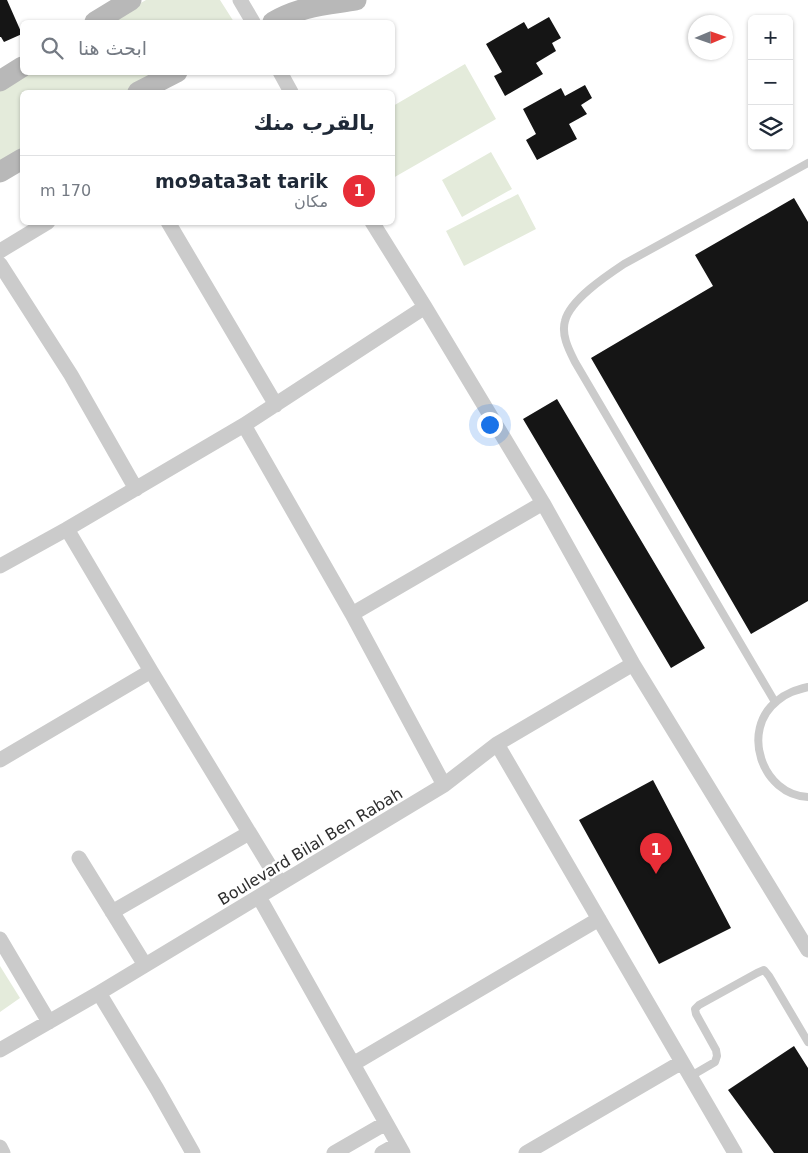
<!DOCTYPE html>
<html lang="ar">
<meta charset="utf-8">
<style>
:root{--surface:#fff;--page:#f2f2f3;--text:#1f2937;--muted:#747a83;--line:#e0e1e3;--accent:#e72d37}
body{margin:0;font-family:"DejaVu Sans","Noto Naskh Arabic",sans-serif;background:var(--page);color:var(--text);direction:rtl}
.controls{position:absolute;right:15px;top:15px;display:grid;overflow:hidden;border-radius:8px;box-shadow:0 1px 4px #0004}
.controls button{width:45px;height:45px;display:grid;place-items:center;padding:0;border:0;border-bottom:1px solid var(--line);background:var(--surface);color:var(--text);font:25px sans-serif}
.compass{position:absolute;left:688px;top:15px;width:45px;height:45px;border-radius:50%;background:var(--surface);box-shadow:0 1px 4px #0004;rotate:88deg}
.you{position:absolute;left:489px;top:424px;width:18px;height:18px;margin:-12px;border:4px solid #fff;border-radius:50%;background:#1a73e8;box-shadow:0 0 0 8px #1a73e833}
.badge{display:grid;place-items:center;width:32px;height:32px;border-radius:50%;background:var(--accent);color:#fff;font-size:16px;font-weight:700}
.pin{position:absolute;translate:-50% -41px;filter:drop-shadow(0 1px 2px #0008)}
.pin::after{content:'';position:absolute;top:26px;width:18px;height:15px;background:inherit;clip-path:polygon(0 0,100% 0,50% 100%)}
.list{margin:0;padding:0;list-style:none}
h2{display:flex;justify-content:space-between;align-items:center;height:65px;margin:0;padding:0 20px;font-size:21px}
h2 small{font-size:16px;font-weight:400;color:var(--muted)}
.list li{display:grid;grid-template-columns:32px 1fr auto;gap:15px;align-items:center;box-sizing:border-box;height:70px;padding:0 20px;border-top:1px solid var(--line)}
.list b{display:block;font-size:19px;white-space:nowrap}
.list p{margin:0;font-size:16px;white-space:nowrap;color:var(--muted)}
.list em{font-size:16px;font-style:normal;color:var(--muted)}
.icon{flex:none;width:28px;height:28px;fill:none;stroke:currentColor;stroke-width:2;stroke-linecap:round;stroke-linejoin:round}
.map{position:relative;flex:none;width:808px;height:1153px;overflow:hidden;direction:ltr}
.search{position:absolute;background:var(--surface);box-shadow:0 1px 4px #0004;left:20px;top:20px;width:375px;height:55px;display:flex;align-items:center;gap:12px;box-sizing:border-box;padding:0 18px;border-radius:8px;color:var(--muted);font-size:19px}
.panel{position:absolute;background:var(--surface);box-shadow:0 1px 4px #0004;left:20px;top:90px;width:375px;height:135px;border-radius:8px;direction:rtl}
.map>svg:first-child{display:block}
</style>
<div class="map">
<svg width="808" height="1153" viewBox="0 0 808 1153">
<rect width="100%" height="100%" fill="#fff"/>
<path fill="#e4ebdb" d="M146,0H220L234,22H107Z
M465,64L496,119L393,178V106Z
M22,72L170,73L134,92H22V157L0,171V84Z
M491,152L512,189L462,217L442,180Z
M518,194L536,229L464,266L446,231Z
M0,966L20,998L0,1012Z"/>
<path fill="#151515" d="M0,0H7L22,34L4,42L1,37H0Z
M549,17L561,38L552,43L556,51L536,63L543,74L505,96L494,76L502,72L486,44L524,22L528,29Z
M585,85L592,98L581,105L587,114L569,124L577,139L537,160L526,140L536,134L523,109L561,88L565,96Z
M794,198L808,222V601L751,634L591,358L713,286L695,255Z
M557,399L705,648L671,668L523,419Z
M653,780L731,928L659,964L579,820Z
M794,1046L808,1068V1153H774L728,1090Z"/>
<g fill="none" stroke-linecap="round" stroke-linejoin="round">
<path stroke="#cbcbcb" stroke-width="8" d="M808,687C796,690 786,693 777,701C740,730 762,795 808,797
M775,702L575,362C569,350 561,335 565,321C570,300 606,276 624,264L808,163
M691,1076L715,1062L717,1056L716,1050L696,1014L695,1009L699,1005L757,973L764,970L769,976L808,1042"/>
<path stroke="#cbcbcb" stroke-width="15" d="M240,0L253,22
M280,72L291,92
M168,222L276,405
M372,222L425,307L543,503L633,664L808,950
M0,251L48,222
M0,264L71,375L136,489
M244,425L352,614L444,785
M67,529L151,671L280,883
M0,566L67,529L244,425L425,307
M352,614L543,503
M497,744L735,1153
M0,760L151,671
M79,858L145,965
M259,897L403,1153
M112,912L249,833
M0,939L49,1022
M99,993L157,1089L193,1153
M0,1050L99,993L444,785L497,744L633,664
M353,1064L599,919
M0,1147L3,1153
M334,1153L386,1123
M382,1153L398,1144
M526,1153L682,1062"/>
<path stroke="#b8b8b8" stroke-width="21" d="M95,22L131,0
M273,22C301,6 325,5 356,0
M0,81L22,67
M138,92L177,72
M0,172L22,159"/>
</g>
<g text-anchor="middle" stroke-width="5" stroke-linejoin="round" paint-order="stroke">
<g font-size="16" fill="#2e2e2e" stroke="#fff">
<text transform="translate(310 846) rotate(-31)" y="6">Boulevard Bilal Ben Rabah</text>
</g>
</g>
</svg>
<div class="controls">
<button>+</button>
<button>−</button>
<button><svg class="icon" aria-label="layers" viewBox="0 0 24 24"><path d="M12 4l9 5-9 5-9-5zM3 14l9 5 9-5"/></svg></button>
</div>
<svg class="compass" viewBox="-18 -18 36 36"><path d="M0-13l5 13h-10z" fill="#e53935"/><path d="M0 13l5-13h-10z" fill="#747a83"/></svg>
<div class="you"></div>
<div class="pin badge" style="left:656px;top:874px">1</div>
<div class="search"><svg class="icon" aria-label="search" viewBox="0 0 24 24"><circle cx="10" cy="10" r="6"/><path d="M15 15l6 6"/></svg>ابحث هنا</div>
<section class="panel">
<h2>بالقرب منك<small></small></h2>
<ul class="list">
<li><span class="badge">1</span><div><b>mo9ata3at tarik</b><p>مكان</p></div><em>170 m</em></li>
</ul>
</section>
</div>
